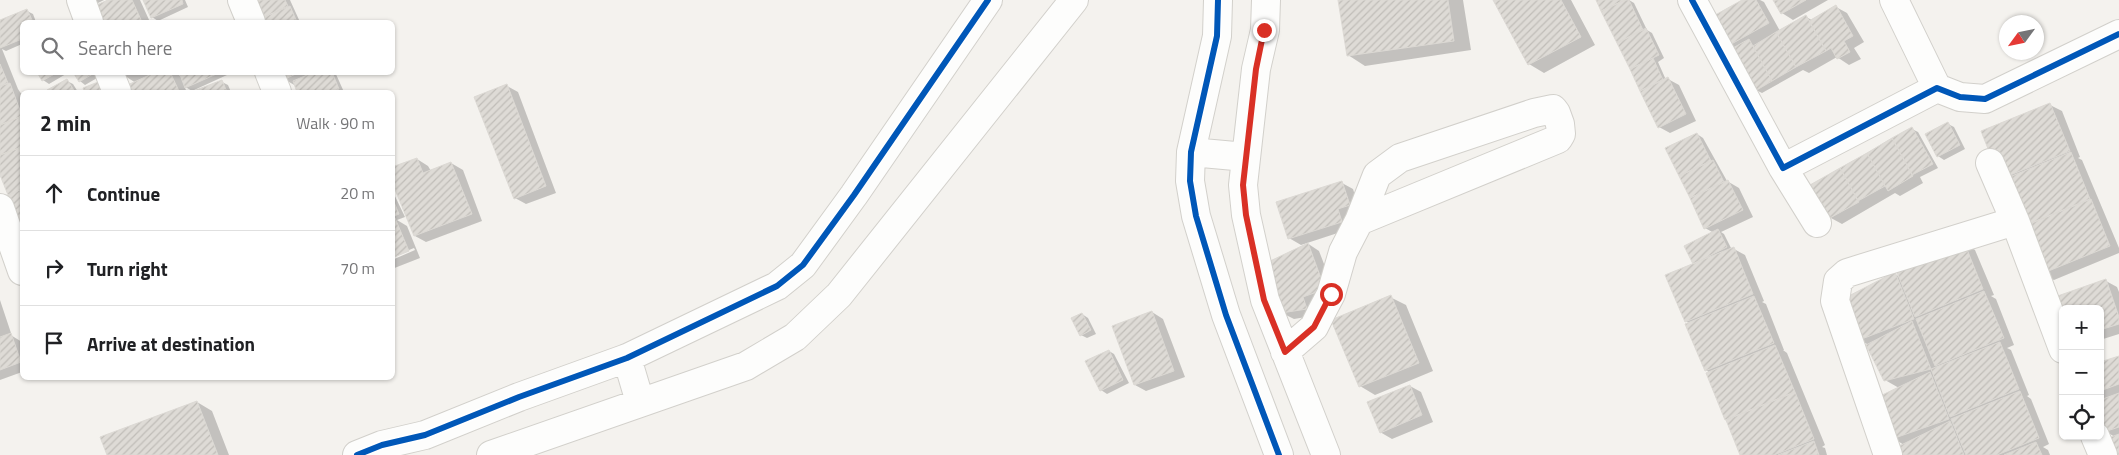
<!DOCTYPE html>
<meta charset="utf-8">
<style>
:root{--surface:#fff;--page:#f2f2f2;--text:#202124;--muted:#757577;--line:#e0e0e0}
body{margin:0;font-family:"Titillium Web",sans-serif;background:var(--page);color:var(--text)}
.controls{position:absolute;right:15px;bottom:15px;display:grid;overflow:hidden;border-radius:8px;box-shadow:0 1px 4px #0004}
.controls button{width:45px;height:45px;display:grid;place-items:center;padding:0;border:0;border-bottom:1px solid var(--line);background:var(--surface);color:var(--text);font:25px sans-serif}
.compass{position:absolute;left:1999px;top:15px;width:45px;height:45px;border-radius:50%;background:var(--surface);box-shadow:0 1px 4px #0004;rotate:237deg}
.stop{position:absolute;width:15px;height:15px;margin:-11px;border:4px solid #d93025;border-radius:50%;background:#fff}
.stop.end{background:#d93025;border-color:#fff;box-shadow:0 1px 5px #0008}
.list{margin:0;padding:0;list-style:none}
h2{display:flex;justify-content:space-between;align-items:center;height:65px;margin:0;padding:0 20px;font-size:21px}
h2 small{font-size:16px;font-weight:400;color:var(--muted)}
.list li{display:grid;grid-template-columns:32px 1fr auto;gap:15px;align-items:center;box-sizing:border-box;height:75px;padding:0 20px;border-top:1px solid var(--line)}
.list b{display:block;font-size:19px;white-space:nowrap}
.list em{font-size:16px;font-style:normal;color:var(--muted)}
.icon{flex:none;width:28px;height:28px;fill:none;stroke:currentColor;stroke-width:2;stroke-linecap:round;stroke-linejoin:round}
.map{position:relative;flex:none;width:2119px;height:455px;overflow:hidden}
.search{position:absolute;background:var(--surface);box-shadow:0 1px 4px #0004;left:20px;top:20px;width:375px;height:55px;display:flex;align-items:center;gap:12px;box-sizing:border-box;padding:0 18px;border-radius:8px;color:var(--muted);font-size:19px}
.panel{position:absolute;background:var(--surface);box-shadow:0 1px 4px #0004;left:20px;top:90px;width:375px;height:290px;border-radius:8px}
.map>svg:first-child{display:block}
</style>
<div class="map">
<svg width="2119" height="455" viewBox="0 0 2119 455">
<defs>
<pattern id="building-hatch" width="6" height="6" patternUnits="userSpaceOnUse" patternTransform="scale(1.25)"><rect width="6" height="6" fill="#dedbd6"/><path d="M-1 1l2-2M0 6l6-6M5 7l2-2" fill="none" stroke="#c0bdb8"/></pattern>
</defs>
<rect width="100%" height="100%" fill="#f4f2ee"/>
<path fill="#0003" d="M90,0H104L96,4Z
M111,0H140L150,22H100Z
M145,0H185L188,7L158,21L152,17Z
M247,0H290L300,22H257Z
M1339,0H1463L1471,50L1365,66L1348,55Z
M1494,0H1571L1595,45L1544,73L1529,64Z
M1597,0H1629L1634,3L1647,30L1652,33L1664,58L1658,62L1666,80L1668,79L1679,85L1696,121L1670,133L1659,127Z
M1745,0H1760L1764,2L1780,31L1806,17L1812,20L1836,7L1847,13L1864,42L1854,48L1861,59L1849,65L1837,57L1809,73L1803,70L1762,93L1756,90L1727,46Z
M1775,0H1828L1793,20L1782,13Z
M27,11L33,14L36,22H22V44L6,51L2,49L18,89L22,95V223L19,221L0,172V21Z
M39,72H65L66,74L49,84L43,80Z
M75,72H103L104,74L85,85L80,81Z
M123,72H174L182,77L180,72H226L227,75L192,91L184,86L187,92H125L136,83L125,76Z
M281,72H335L344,92H299L296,86L284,79Z
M67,81L73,84L78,92H49L48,91Z
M222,82L228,85L231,92H194Z
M507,86L518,92L556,193L526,204L515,198Z
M2050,105L2062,111L2080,157L2078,158L2082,160L2119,248V253L2054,280L2042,274L1983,132Z
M1948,124L1954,127L1965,149L1944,160L1938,156Z
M1912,129L1918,132L1938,168L1920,177L1923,183L1900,196L1895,193L1842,224L1831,218L1812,185Z
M1697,134L1703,138L1727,181L1739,188L1753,217L1721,232L1724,234L1732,250L1734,249L1745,255L1764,301L1762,302L1766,304L1784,350H1783L1787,353L1825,445L1822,447L1825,448L1827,455H1742L1708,373H1710L1706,370L1690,324L1686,321L1695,264L1714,233L1705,228Z
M417,159L428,166L431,171L451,163L463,170L482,221L426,242L415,236Z
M1342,183L1353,189L1360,211L1353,228L1301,245L1289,238Z
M392,190L405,217L397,220L407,226L420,258L392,269V260L415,250L414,248L392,257Z
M1307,243L1319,251L1336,295L1318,315L1294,319L1282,313Z
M1964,243L1975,250L1994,295L1991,296L1996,299L2014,345L2007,348L2011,350L2029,395L2027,396L2031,399L2049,444L2043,447L2048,450L2050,455H1900L1904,445L1893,438L1899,388L1885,380L1867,344L1860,340L1895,274L1900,277Z
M2106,281L2117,287L2119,292V334L2100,340V309L2053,299Z
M1390,297L1406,305L1433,371L1375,395L1360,386Z
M0,300L11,333L9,334L22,342V372L0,380Z
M1152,312L1163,319L1185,377L1146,391L1135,385Z
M1082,314L1088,318L1096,334L1087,338L1081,335Z
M1109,351L1114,354L1129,383L1107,394L1101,390Z
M2119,357V455L2115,437L2105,431L2100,400V363Z
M1410,386L1421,392L1433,422L1392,439L1380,432Z
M197,402L212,411L229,455H108Z"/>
<path fill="url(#building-hatch)" stroke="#dcd9d4" d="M108,0H132L142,22H98L92,7Z
M143,0H182L183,4L151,18Z
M246,0H285L288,6L255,21Z
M1338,0H1448L1454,41L1347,56Z
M1493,0H1561L1581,37L1528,65Z
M1596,0H1625L1601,11Z
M1625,0H1629L1643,30L1617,43L1601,11Z
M1742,0H1756L1769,23L1726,47L1710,18Z
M1773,0H1806L1781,14Z
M1836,5L1853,36L1844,41L1850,52L1837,59L1831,48L1826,51L1809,21Z
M290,6L297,22H256L255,21Z
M27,9L33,22H22V39L0,48V20Z
M1806,15L1826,51L1796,67L1776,32Z
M1646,28L1659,55L1630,69L1617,43Z
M1776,32L1796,67L1772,81L1753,46Z
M1749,39L1772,81L1755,91L1731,49Z
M1653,58L1663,80L1640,91L1630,69Z
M0,64L8,83L0,86Z
M37,72H58L42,81Z
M73,72H96L79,82Z
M156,72H170L179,91L123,92L121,88Z
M179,72H221L185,88Z
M279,72H300L283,80Z
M314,72H332L339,89L331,92H297L293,81Z
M1668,77L1686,114L1658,128L1640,91Z
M67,79L75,92H48L47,90Z
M103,80L108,92H85L83,88Z
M222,80L227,92H191Z
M10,83L22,116L0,125V86Z
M507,84L546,186L514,199L474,97Z
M2050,103L2070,151L2000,179L1981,131Z
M22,116V147L0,155V125Z
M1948,122L1960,145L1937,157L1925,134Z
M1912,127L1933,164L1912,175L1892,138Z
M1697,133L1711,161L1679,176L1665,148Z
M1892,138L1913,176L1888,191L1867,153Z
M22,147V189L8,195L0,175V155Z
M2071,152L2090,199L2021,227L2002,180Z
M1867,153L1885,186L1858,201L1840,168Z
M417,158L423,173L451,162L472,214L414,236L392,182V167Z
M1713,160L1724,182L1690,198L1679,176Z
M1840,168L1859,202L1830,218L1810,185Z
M1728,180L1743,210L1704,229L1690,198Z
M1342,181L1350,205L1338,209L1342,222L1288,239L1276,202Z
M22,189V220L18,221L8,195Z
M392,197L399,214L392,217Z
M2091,199L2110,246L2041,274L2022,227Z
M395,218L409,251L392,258V219Z
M1718,229L1727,247L1693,264L1684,246Z
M1964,242L1983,289L1915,317L1896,270Z
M1308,243L1325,289L1303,297L1307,309L1281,313L1266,263Z
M1734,247L1753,294L1685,322L1665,275Z
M1895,272L1914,319L1859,340L1841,300Z
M2106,279L2119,317V324L2100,330V309H2063V331L2052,298Z
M1984,291L2004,338L1935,366L1916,319Z
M1391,295L1419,363L1359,387L1331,320Z
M1754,296L1774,343L1705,371L1685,324Z
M1152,311L1174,371L1134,385L1112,326Z
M1082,313L1091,330L1080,336L1071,318Z
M1912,321L1931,369L1884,381L1866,345Z
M11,333L21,362L0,370V337Z
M2000,342L2019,389L1950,417L1931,369Z
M1775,345L1795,392L1725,420L1706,373Z
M1109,350L1123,380L1100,391L1085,361Z
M2119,356V384L2100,391V362Z
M1930,372L1949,419L1892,439L1876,398Z
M1410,385L1422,415L1380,433L1367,402Z
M2020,391L2039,438L1997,455H1966L1951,419Z
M1795,392L1814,439L1774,455H1740L1726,420Z
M2119,393V427L2104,432L2100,422V400Z
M197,401L218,455H107L100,437Z
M1950,421L1964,455H1898L1895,448Z
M2119,434V455H2112L2106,439Z
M1814,441L1819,455H1778Z
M2036,442L2042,455H2004Z"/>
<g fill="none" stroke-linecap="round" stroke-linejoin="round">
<g stroke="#d2d0cb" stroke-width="30">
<path id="minor" d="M81,0L89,22
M242,0L251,22
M1218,0L1217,36L1191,152L1190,181L1196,216L1226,315L1279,455
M1266,0L1265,30L1256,69L1243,185L1246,215L1265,300L1326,455
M1692,0L1783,168L1937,88L1960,97L1985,99L2119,34
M1894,0L1937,88
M109,72L117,92
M269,72L277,92
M1191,152L1246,157
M1990,163L2015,221L2063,349
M1783,168L1817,223
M0,208L22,271
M1285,352L1314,327L1322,311L1331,294L1343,252L1359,221L1377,175L1400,158L1534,113L1553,109L1556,113L1560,124L1561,134L1558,139L1359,221
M627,358L640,402
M2095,436L2103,455
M357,455L382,445L425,435L519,397L627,358L777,286L803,265L854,195L988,0
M491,455L746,366L795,337L839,295L1074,0
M1888,455L1835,301L1838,281L1847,273L2015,221"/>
</g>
<use href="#minor" stroke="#fdfdfc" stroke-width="28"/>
<g stroke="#fff" stroke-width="9">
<path id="cycleway" d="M1218,0L1217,36L1191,152L1190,181L1196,216L1226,315L1279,455
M1692,0L1783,168L1937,88L1960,97L1985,99L2119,34
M357,455L382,445L425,435L519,397L627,358L777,286L803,265L854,195L988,0"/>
</g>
<use href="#cycleway" stroke="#0057b8" stroke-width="6"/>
</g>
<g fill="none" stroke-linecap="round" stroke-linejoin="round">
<path stroke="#d93025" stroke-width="6" d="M1264,30L1256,69L1243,185L1246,215L1264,300L1285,352L1314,327L1331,294"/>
</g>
</svg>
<div class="controls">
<button>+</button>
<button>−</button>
<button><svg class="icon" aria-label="locate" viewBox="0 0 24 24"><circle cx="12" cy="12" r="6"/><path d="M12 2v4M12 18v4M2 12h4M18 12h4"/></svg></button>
</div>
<svg class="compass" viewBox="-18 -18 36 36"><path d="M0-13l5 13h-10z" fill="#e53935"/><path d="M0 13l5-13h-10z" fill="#757577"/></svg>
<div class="stop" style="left:1331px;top:294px"></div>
<div class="stop end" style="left:1264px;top:30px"></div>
<div class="search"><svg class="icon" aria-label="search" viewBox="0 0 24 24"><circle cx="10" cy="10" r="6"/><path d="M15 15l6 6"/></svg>Search here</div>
<section class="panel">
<h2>2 min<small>Walk · 90 m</small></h2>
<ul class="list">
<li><svg class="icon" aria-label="ahead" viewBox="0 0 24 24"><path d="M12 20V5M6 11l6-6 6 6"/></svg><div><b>Continue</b></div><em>20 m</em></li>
<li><svg class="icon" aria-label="right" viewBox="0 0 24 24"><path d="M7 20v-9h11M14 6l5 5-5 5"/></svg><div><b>Turn right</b></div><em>70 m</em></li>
<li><svg class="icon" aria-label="arrive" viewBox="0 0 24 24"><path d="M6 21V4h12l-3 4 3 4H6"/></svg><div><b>Arrive at destination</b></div></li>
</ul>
</section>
</div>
